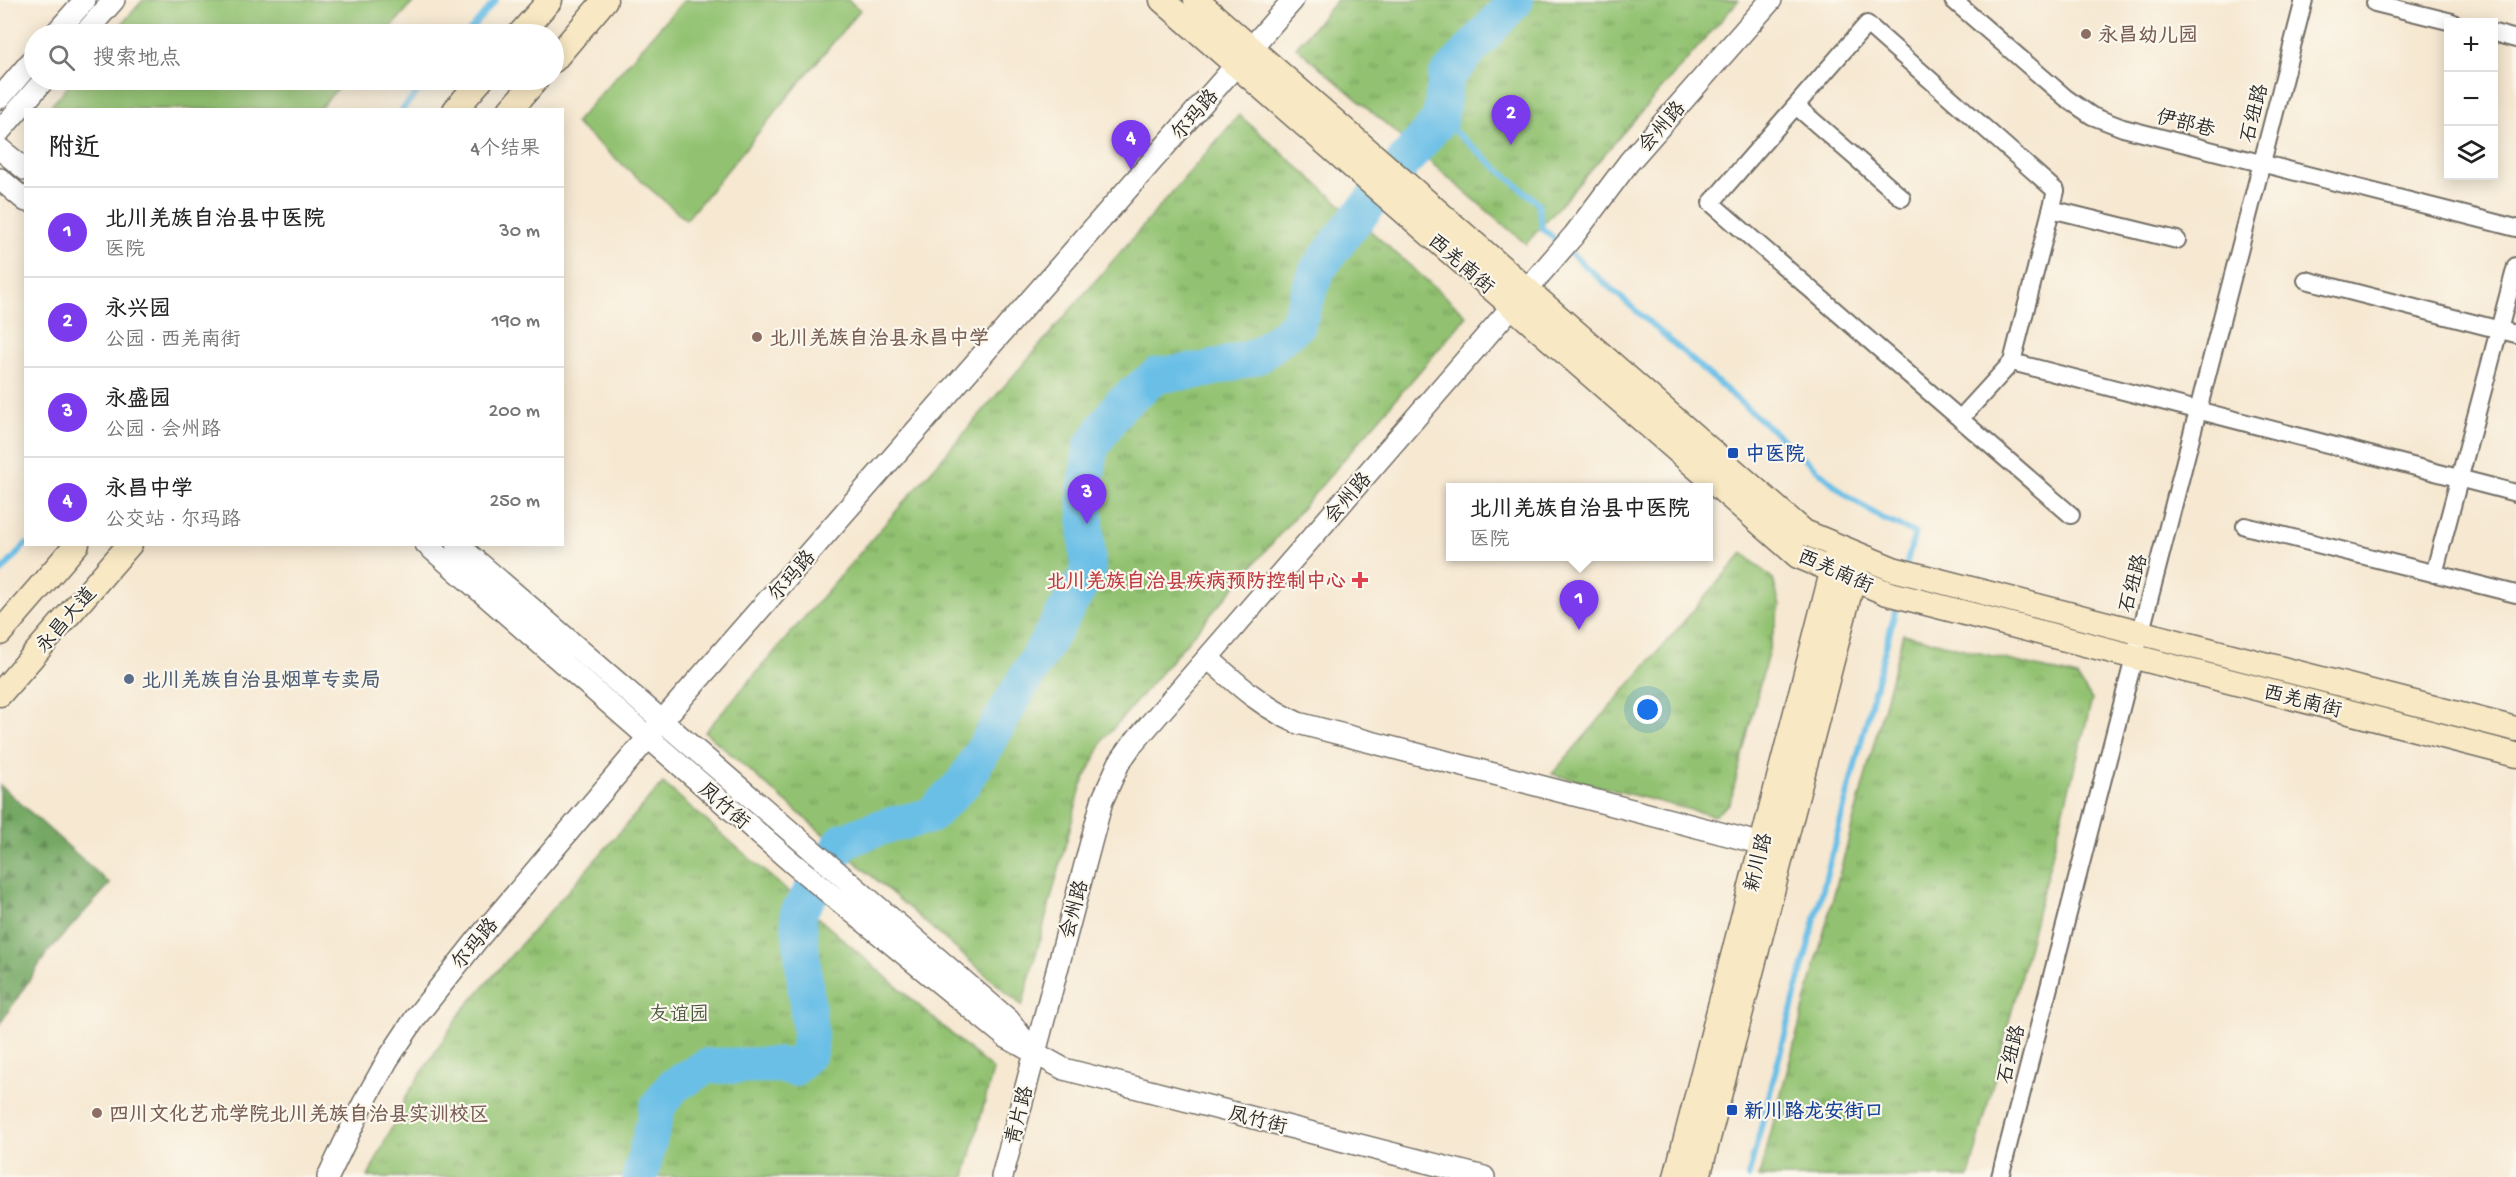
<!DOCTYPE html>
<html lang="zh">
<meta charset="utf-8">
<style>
:root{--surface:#fff;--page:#f6f6f6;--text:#222;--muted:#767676;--line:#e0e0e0;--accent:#7c3aed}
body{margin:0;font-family:"Gochi Hand","LXGW WenKai TC",sans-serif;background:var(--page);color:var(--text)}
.controls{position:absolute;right:18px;top:18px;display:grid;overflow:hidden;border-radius:0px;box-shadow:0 3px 15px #0003}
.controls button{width:54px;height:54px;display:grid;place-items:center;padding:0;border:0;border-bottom:2px solid var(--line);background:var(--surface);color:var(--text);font:30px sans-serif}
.you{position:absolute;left:1648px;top:710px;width:21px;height:21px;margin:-15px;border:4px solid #fff;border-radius:50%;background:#1a73e8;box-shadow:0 0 0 9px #1a73e833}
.badge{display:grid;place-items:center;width:39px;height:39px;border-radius:50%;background:var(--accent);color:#fff;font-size:20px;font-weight:700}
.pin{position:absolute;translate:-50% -50px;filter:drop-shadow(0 2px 3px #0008)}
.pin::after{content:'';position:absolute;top:32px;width:21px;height:18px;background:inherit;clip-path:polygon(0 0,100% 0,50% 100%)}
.popup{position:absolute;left:1446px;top:483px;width:267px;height:78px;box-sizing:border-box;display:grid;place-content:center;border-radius:0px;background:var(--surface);filter:drop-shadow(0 2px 4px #0005);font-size:20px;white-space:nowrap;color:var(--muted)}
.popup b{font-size:22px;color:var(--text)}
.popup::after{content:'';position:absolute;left:50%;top:100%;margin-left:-12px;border:12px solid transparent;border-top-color:var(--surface)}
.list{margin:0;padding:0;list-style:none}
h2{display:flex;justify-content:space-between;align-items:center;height:78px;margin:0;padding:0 24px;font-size:26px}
h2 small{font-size:20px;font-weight:400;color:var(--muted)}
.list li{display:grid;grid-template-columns:39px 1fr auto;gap:18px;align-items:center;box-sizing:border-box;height:90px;padding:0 24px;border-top:2px solid var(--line)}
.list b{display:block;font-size:22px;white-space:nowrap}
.list p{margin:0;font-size:20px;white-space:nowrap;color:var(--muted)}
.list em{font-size:20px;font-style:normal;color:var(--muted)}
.icon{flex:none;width:33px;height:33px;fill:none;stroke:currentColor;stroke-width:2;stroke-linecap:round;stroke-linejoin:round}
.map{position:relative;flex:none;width:2516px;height:1177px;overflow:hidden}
.search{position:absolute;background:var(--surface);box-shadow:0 3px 15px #0003;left:24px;top:24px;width:540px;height:66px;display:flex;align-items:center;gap:15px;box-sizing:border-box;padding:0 21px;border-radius:33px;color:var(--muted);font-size:22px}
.panel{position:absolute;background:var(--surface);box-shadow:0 3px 15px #0003;left:24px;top:108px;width:540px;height:438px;border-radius:0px}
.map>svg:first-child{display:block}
</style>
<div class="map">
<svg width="2516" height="1177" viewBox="0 0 2516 1177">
<defs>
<pattern id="forest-firs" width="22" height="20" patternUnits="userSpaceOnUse" patternTransform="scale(1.5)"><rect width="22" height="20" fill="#75a863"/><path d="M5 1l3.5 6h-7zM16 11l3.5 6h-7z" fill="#608952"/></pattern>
<pattern id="park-tufts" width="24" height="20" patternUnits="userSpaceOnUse" patternTransform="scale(1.5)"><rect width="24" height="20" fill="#92c271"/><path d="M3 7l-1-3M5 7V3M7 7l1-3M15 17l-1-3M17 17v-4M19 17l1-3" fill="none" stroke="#779e5d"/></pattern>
</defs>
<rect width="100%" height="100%" fill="#fbf7ec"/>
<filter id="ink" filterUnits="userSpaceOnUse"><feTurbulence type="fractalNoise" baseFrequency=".0167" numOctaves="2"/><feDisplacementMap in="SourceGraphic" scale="12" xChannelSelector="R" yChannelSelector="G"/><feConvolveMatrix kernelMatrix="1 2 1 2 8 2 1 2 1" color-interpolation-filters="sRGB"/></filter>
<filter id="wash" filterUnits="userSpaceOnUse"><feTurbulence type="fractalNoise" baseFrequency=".008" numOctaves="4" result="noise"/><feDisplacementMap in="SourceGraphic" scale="24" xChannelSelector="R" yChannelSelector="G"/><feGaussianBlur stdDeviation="1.35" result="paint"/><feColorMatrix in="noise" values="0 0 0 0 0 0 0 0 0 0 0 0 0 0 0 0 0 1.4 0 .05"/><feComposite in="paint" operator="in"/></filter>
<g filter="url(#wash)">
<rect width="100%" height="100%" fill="#f6e8d1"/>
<path fill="#92c271" stroke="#5e764e" stroke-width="1.5" d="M143,0H415L385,34H113Z
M684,0H848L860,10L686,220L575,123Z
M74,80H345L319,109H48Z"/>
<path fill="url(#forest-firs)" stroke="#506a47" stroke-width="1.5" d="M0,785L110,884L47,953L0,1024Z"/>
<path fill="url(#park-tufts)" stroke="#5e764e" stroke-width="1.5" d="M1337,0H1739L1526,244L1296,47Z
M1239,115L1467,316L1104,739L1081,787L1022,1006L705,732Z
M1743,553L1773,579L1780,606L1730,803L1714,816L1552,774Z
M1903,634L2077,677L2092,700L1969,1177H1759Z
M663,783L993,1070L965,1177H368L407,1095L462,1011Z"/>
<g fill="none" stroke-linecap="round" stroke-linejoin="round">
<path stroke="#6abfe7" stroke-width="6" d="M467,34L496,0
M402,110L428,80
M1440,119L1538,203L1542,228L1846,495L1881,518L1915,533L1906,566
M0,573L26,544
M1748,1177L1898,600"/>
<path stroke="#6abfe7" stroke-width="36" d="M640,1177L658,1106L673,1086L707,1066L778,1065L794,1068L809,1052L810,1032L798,913L843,841L882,827L930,816L964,782L1088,573L1085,490L1091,447L1120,405L1157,375L1206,370L1258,356L1297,325L1317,270L1348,229L1440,119L1446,77L1516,0"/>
</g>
</g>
<g filter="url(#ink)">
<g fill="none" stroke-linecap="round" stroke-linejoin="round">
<g stroke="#726d65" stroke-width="20">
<path id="minor" d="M1953,0L2066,98L2092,116L2123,128L2516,228
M2375,3L2452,22
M2494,33L2516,39
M1796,106L1902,198
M2051,209L2177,240
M2306,280L2516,334
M2012,362L2516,493
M1960,419L2012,362L2056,191L1867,24L1711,203L2071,515
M2245,526L2516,594
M2434,574L2516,266
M2000,1177L2304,0"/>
</g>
<g stroke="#726d65" stroke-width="24">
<path id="tertiary" d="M55,34L85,0
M84,34L114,0
M0,98L34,58
M0,131L44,80
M0,149L26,170
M0,179L26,201
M426,544L796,866L1006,1037L1064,1069L1484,1177
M457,544L1009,1020L1026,1043
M1208,658C1236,683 1262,707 1298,723L1778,848
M328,1177L363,1104L388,1059L416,1017L477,940L662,721L1293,0
M1002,1177L1102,801L1119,763L1131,746L1574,235L1629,162L1771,0"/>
</g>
<g stroke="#726d65" stroke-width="27">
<path id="secondary" d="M1162,0L1798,556L1887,593L2516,755
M1196,0L1804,532L1893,569L2516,729
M520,34L550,0
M554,60L605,0
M455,110L481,80
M510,110L536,80
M0,633L77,544
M0,694L130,544
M1676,1177L1836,557
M1698,1177L1857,564"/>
</g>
<use href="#minor" stroke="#fff" stroke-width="16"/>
<use href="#tertiary" stroke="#fff" stroke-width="21"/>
<use href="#secondary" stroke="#f8e8c3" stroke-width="24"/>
</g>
</g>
<g fill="#8d6e63" stroke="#fbf7ec" stroke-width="2">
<circle cx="2086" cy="34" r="6"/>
<circle cx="757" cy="337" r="6"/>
<circle cx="97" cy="1113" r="6"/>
</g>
<g fill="#1a4fb4" stroke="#fbf7ec" stroke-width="2">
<rect x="1727" y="447" width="12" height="12" rx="3"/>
<rect x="1726" y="1104" width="12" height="12" rx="3"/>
</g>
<path fill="#e0444e" stroke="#fbf7ec" stroke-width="2" d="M1357 571h6v6h6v6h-6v6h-6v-6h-6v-6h6z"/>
<circle fill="#5c6f8a" stroke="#fbf7ec" stroke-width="2" cx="129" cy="679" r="6"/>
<g text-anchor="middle" stroke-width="4.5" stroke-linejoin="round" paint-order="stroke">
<g font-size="20" font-weight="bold" fill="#785e54" stroke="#fbf7ec" text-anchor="start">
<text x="2098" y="41">永昌幼儿园</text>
<text x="769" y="344">北川羌族自治县永昌中学</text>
<text x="109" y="1120">四川文化艺术学院北川羌族自治县实训校区</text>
</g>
<g font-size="20" fill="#2b2b2b" stroke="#fbf7ec">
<text transform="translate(2253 113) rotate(-76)" y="7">石纽路</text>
<text transform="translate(1194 114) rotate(-49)" y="7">尔玛路</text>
<text transform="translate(2186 122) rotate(14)" y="7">伊部巷</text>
<text transform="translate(1661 126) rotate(-49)" y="7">会州路</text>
<text transform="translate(1462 263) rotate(41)" y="7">西羌南街</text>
<text transform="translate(1347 497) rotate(-49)" y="7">会州路</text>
<text transform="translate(1836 570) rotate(24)" y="7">西羌南街</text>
<text transform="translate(791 575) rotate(-49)" y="7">尔玛路</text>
<text transform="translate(2132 583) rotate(-75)" y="7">石纽路</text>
<text transform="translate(65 619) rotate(-49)" y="7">永昌大道</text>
<text transform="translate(2303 700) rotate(14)" y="7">西羌南街</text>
<text transform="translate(725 805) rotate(41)" y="7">凤竹街</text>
<text transform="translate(1757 862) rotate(-76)" y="7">新川路</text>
<text transform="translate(1073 909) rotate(-75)" y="7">会州路</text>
<text transform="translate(474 943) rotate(-50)" y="7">尔玛路</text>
<text transform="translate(2010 1054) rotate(-76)" y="7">石纽路</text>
<text transform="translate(1018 1115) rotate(-76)" y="7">青片路</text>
<text transform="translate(1258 1119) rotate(14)" y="7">凤竹街</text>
</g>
<g font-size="20" font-weight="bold" fill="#164399" stroke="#fbf7ec" text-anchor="start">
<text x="1745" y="460">中医院</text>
<text x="1744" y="1117">新川路龙安街口</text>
</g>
<g font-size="20" font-weight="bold" fill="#be3a42" stroke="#fbf7ec" text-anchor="end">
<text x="1346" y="587">北川羌族自治县疾病预防控制中心</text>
</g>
<g font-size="20" font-weight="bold" fill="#4e5e75" stroke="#fbf7ec" text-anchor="start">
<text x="141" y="686">北川羌族自治县烟草专卖局</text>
</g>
<g font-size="20" fill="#4a5840" stroke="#fbf7ec">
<text x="679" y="1020">友谊园</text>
</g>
</g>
</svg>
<div class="controls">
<button>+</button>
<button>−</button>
<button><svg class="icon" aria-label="layers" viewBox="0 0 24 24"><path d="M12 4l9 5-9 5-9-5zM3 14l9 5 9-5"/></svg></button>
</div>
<div class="you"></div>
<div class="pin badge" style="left:1579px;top:630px">1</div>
<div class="popup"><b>北川羌族自治县中医院</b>医院</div>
<div class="pin badge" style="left:1511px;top:145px">2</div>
<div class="pin badge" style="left:1087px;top:524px">3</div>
<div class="pin badge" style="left:1131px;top:170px">4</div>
<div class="search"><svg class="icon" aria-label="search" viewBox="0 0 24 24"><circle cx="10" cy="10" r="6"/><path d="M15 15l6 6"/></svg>搜索地点</div>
<section class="panel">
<h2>附近<small>4个结果</small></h2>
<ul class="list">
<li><span class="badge">1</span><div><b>北川羌族自治县中医院</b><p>医院</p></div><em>30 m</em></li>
<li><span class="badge">2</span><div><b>永兴园</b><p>公园 · 西羌南街</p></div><em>190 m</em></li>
<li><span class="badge">3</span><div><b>永盛园</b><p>公园 · 会州路</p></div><em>200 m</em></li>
<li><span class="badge">4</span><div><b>永昌中学</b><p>公交站 · 尔玛路</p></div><em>250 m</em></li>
</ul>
</section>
</div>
